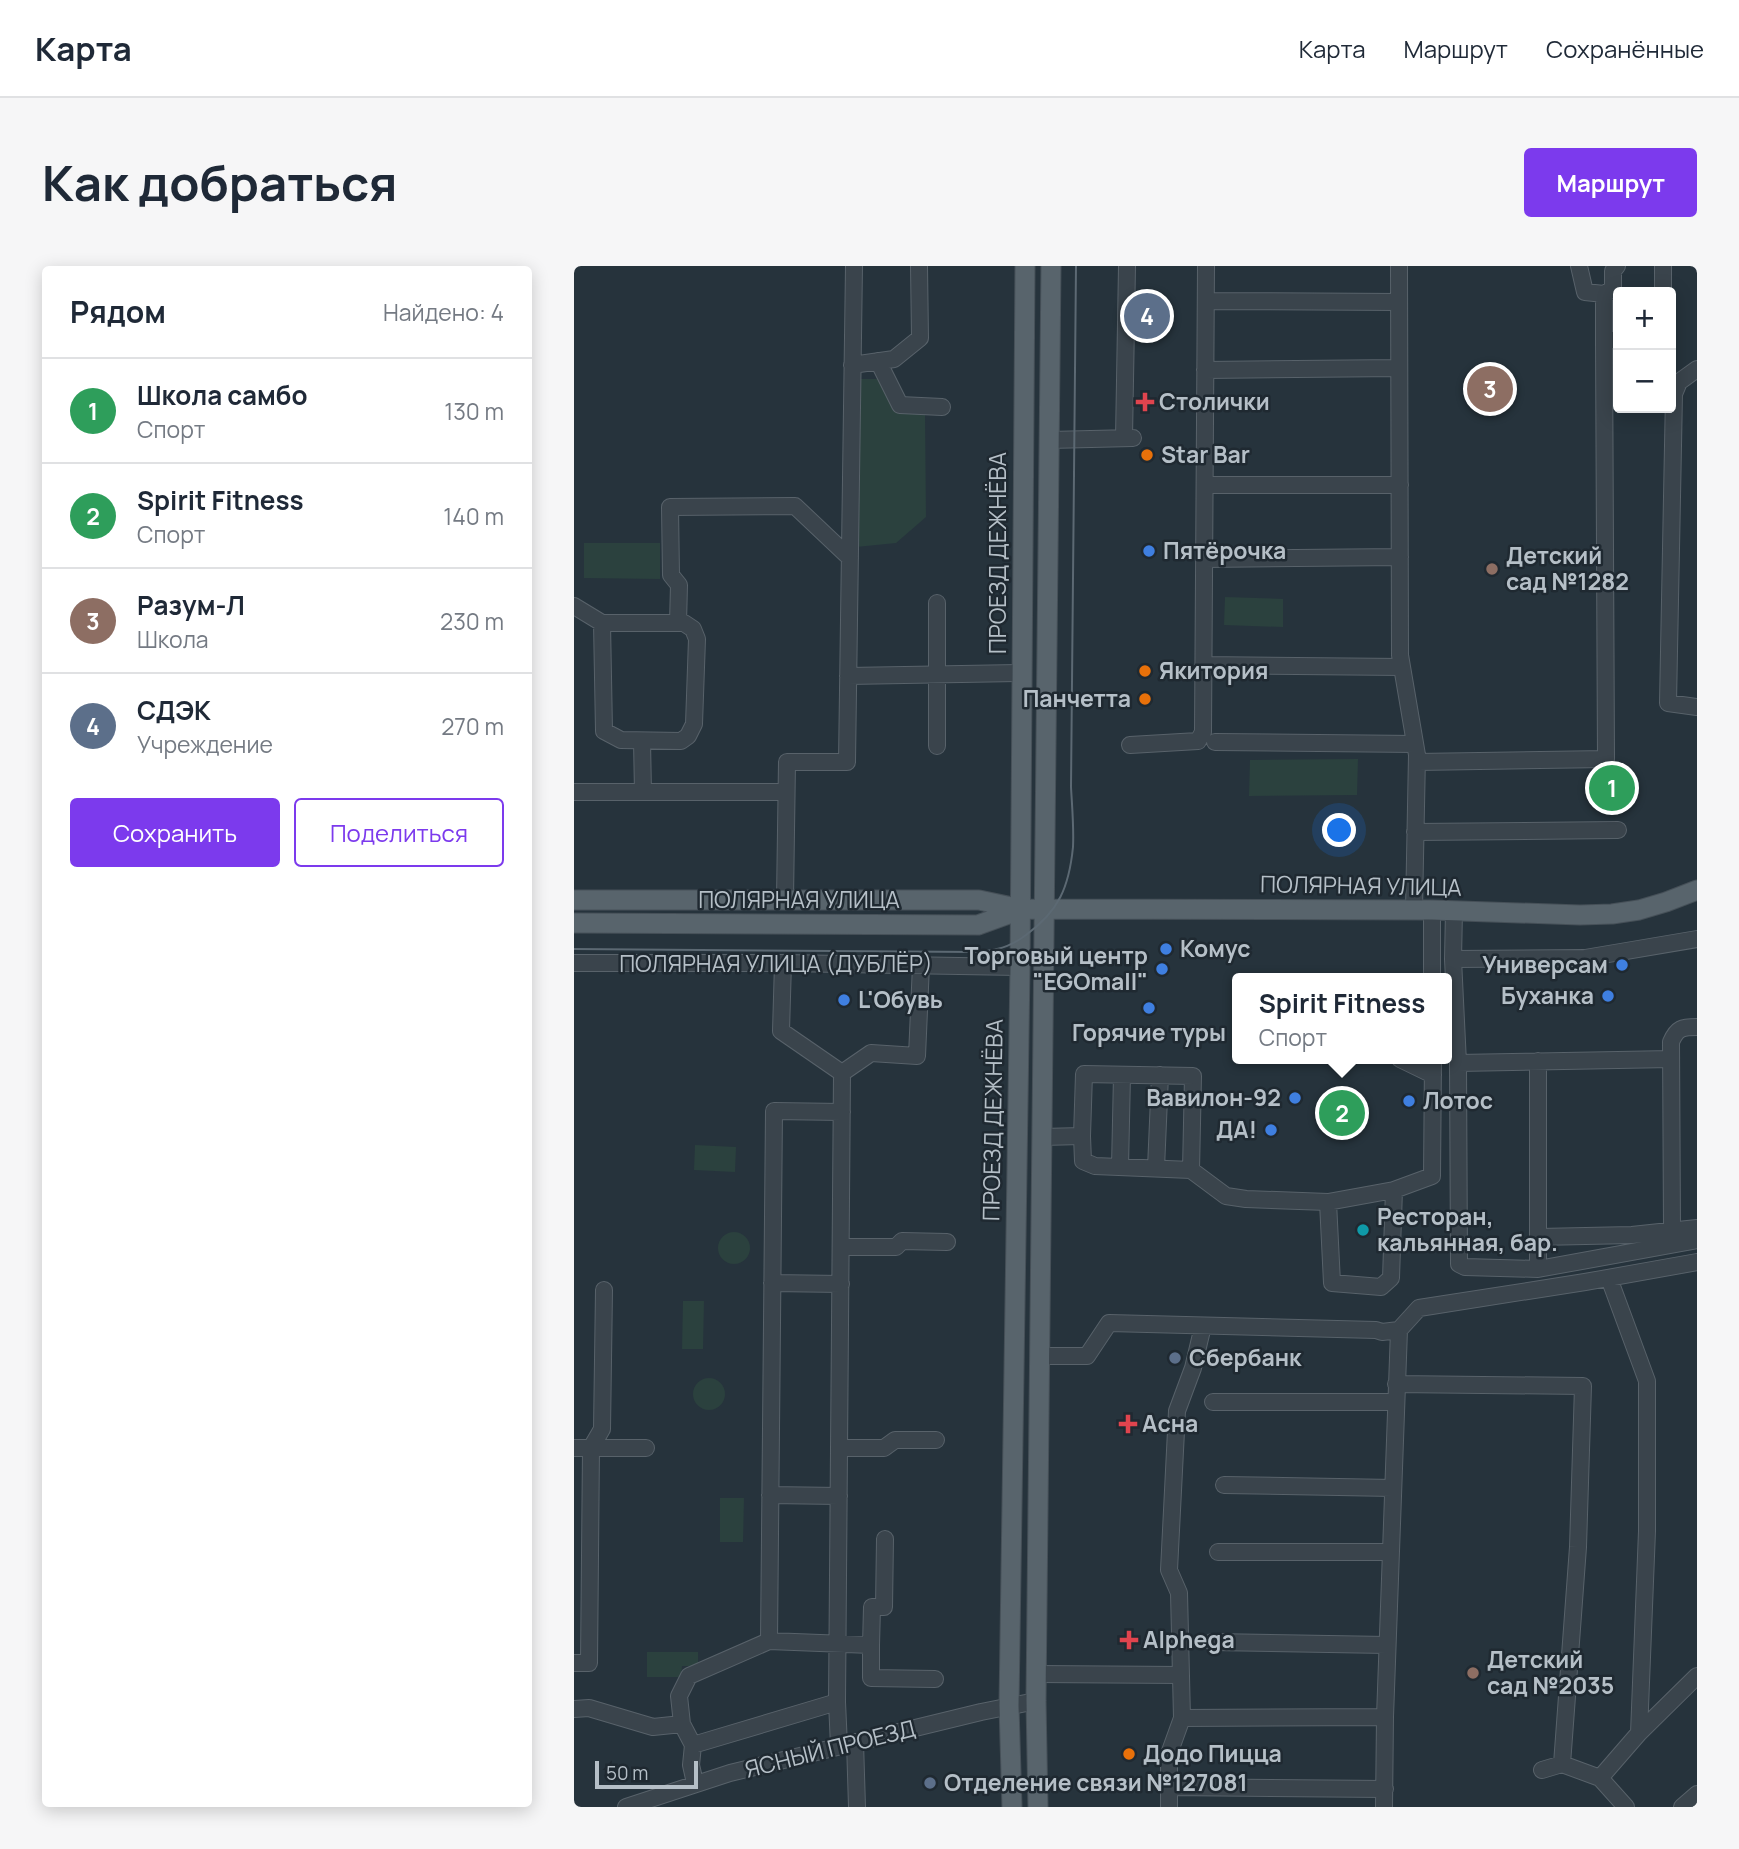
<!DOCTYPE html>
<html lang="ru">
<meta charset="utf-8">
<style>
:root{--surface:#fff;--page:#f6f6f7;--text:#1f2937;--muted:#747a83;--line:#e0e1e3;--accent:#7c3aed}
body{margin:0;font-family:Manrope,sans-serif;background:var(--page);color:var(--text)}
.controls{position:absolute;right:21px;top:21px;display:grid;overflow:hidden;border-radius:7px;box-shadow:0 4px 18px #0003}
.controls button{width:63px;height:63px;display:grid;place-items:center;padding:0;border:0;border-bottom:2px solid var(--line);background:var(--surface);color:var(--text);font:35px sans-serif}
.scale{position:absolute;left:21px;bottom:18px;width:103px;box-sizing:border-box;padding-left:7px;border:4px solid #b5bfc7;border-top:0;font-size:19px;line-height:24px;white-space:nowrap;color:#b5bfc7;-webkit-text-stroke:5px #1f2931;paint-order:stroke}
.you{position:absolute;left:766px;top:565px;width:24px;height:24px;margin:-18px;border:5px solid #fff;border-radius:50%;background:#1a73e8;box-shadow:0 0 0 10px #1a73e833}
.badge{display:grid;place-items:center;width:46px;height:46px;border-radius:50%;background:var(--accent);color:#fff;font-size:23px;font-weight:700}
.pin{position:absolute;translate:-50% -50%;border:4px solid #fff;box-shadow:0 2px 7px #0006}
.popup{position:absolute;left:658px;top:707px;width:220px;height:91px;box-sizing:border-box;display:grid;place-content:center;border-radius:7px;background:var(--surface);filter:drop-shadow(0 2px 5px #0005);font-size:23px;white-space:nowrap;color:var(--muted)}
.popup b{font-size:26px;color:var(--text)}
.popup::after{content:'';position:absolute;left:50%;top:100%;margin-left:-14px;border:14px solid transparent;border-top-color:var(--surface)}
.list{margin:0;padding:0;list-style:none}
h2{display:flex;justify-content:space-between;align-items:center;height:91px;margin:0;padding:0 28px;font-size:30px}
h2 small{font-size:23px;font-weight:400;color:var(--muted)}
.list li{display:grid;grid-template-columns:46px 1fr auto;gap:21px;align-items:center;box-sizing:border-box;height:105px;padding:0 28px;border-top:2px solid var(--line)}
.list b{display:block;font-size:26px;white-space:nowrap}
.list p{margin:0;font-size:23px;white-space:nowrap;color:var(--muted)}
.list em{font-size:23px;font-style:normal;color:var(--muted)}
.actions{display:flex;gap:14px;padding:21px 28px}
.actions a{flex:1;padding:16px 0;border:2px solid var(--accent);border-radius:7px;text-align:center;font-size:24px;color:var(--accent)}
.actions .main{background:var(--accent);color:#fff}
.map{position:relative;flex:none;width:1123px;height:1541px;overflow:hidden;border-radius:7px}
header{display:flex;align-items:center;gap:42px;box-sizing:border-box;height:98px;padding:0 35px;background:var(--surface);border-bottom:2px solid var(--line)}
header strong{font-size:33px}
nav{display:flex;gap:38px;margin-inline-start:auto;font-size:24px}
.intro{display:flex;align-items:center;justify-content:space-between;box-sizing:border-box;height:168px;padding:0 42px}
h1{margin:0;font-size:49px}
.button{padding:18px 32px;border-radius:7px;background:var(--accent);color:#fff;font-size:24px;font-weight:700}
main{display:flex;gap:42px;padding:0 42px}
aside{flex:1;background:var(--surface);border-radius:7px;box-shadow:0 4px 18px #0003}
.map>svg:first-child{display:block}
</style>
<header>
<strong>Карта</strong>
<nav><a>Карта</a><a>Маршрут</a><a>Сохранённые</a></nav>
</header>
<div class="intro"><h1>Как добраться</h1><a class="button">Маршрут</a></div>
<main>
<aside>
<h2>Рядом<small>Найдено: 4</small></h2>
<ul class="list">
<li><span class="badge" style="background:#2e9e5b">1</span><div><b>Школа самбо</b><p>Спорт</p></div><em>130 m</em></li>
<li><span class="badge" style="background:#2e9e5b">2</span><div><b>Spirit Fitness</b><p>Спорт</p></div><em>140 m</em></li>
<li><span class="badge" style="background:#8d6e63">3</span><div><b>Разум-Л</b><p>Школа</p></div><em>230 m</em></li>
<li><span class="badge" style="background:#5c6f8a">4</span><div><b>СДЭК</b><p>Учреждение</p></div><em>270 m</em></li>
</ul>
<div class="actions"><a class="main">Сохранить</a><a>Поделиться</a></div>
</aside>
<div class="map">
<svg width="1123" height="1541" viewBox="0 0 1123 1541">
<rect width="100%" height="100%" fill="#26333c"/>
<path fill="#2b413e" d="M283,113H303L322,144L351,147L352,251L322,277L282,281Z
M10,277H86V313L10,312Z
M651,331L709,333V361L650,359Z
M784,493L783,529L675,530L676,494Z
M121,879L162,881L161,906L120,904Z
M144 982a16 16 0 1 1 32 0a16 16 0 1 1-32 0Z
M109,1035H130L129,1083H108Z
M119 1128a16 16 0 1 1 32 0a16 16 0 1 1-32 0Z
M146,1232H170L169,1276H146Z
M73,1386H124V1400H108L107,1411H73Z"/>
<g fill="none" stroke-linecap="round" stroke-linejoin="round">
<g stroke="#58626a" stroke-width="18">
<path id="minor" d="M825,0L826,389L843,489L840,644
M1005,0L1011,26L1030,28
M1089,26V0
M632,35L825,36
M1030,74V28L1039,23V5L1043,0
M304,95L326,139L368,141
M278,99L320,93L346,72L345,0
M1123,103L1105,116L1100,128L1094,437L1123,441
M631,104L825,102
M550,172L553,0
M475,174L559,172
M631,219H826
M630,293L826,291
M0,340L28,357H110L119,363L123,373L120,458L114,470L107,475L47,474L30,465L28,357
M104,357L105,319L97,309L96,241L221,240L276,292
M629,399L828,401
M274,410L448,407
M68,475L69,526
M641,476L841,478
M556,479L624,475L629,466L632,0
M363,480V337
M843,496L1032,493L1030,74H1044
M0,526H212
M841,566L1044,564
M211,633L213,496H273L280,0
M880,645L879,693L884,797L885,998L891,1001L964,1003L1123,974
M879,693L1011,692L1123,673
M0,697H209L446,701
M209,697L207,765L268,807L263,1436L265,1480
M858,712V644
M826,793L859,809
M884,797L1097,793
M268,807L297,787L343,790L347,699
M508,870L510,808L619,810L617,904L652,930L672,933L754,936L820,924L858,910L859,793
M468,871L508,870L509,895L521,900L617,904
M546,901L548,809
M582,902L586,809
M754,936L758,1017L807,1021L817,1012L820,924
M1098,963L1097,776C1103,762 1108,761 1123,761
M965,971L1058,969L1123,962
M267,981H322L328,975L373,976
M964,1003V795
M1035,1012L1073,1115V1265L1065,1467
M198,1017L267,1018
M466,1090H513L535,1057L802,1064L808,1066L825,1064
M822,1118L1009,1120L1004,1281L988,1498L1026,1512L1065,1467L1123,1410
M639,1136H822
M0,1182H72
M266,1182H310L321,1174H362
M650,1219L819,1222
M196,1229L265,1230
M644,1286H816
M195,1375L200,845L268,846
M638,1376L813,1379
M297,1379L298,1341H310L311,1273
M0,1397H15L17,1182L28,1163L30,1024
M463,1408L607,1409
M0,1443L15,1442L79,1461L108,1458L119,1479L263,1436
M608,1452L811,1451
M108,1458L105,1430L115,1410L195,1375L297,1379V1412L361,1413
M281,1476L283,1541
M119,1479L117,1499L121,1517
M968,1504L988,1498
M1026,1512L1052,1541
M595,1521L811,1523
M52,1541L156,1507L407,1446L462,1435
M595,1541V1488L608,1452L605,1327L595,1304L603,1145L619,1102L629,1060
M810,1541L811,1451L825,1064L845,1042L1011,1016L1123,996
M1108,1541L1123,1528"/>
</g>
<g stroke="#465058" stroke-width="21">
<path id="major" d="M0,634H405L447,643L858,644L1006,649L1038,648L1065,644L1092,636L1123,624
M0,657L404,659L446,644
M438,1541L435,1440L446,701L451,0
M464,1541L462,1435L477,0"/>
</g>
<use href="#minor" stroke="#3a444c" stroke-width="16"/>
<use href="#major" stroke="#58646c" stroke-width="19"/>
<path stroke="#5c6973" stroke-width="2" d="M0,683L401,686C408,685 416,685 423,683C433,681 444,675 452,669C485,645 495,621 499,581C500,561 498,540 497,521L502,0"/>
</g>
<g fill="#e0444e" stroke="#1f2931" stroke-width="2.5">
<path d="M567.5 125.5h7v7h7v7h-7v7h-7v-7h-7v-7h7z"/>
<path d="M550.5 1147.5h7v7h7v7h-7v7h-7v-7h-7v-7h7z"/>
<path d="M551.5 1363.5h7v7h7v7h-7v7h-7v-7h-7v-7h7z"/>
</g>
<g fill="#e8710a" stroke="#1f2931" stroke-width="2.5">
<circle cx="573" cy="189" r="7"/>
<circle cx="571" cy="405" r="7"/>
<circle cx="571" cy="433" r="7"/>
<circle cx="555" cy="1488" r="7"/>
</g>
<g fill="#3f7fe0" stroke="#1f2931" stroke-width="2.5">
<circle cx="575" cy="285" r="7"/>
<circle cx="592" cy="683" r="7"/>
<circle cx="1048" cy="699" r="7"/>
<circle cx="588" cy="703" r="7"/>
<circle cx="1034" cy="730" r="7"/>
<circle cx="270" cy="734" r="7"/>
<circle cx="575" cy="742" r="7"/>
<circle cx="721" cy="832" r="7"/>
<circle cx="835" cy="835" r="7"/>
<circle cx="697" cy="864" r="7"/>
</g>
<g fill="#8d6e63" stroke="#1f2931" stroke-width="2.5">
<circle cx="918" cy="303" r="7"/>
<circle cx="899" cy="1407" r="7"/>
</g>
<circle fill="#0f9aa8" stroke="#1f2931" stroke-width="2.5" cx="789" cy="964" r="7"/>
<g fill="#5c6f8a" stroke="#1f2931" stroke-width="2.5">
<circle cx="601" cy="1092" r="7"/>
<circle cx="356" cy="1517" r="7"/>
</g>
<g text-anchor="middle" stroke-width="5" stroke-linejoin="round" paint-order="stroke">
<g font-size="23" font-weight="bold" fill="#b5bfc7" stroke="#1f2931" text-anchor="start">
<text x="585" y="144">Столички</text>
<text x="587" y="197">Star Bar</text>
<text x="589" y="293">Пятёрочка</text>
<text x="932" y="298">Детский<tspan x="932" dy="26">сад №1282</tspan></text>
<text x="585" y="413">Якитория</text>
<text x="557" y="441" text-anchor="end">Панчетта</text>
<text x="606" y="691">Комус</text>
<text x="574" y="698" text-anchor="end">Торговый центр<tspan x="574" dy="26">"EGOmall"</tspan></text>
<text x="1034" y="707" text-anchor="end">Универсам</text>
<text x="1020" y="738" text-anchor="end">Буханка</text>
<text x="284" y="742">L'Обувь</text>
<text x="575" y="775" text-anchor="middle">Горячие туры</text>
<text x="707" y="840" text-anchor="end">Вавилон-92</text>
<text x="849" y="843">Лотос</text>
<text x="683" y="872" text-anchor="end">ДА!</text>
<text x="803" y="959">Ресторан,<tspan x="803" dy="26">кальянная, бар.</tspan></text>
<text x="615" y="1100">Сбербанк</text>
<text x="568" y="1166">Асна</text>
<text x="569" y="1382">Alphega</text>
<text x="913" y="1402">Детский<tspan x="913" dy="26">сад №2035</tspan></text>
<text x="569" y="1496">Додо Пицца</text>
<text x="370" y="1525">Отделение связи №127081</text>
</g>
<g font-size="23" fill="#b5bfc7" stroke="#1f2931">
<text transform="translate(424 287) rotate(-90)" y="8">ПРОЕЗД ДЕЖНЁВА</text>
<text transform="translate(787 620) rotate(1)" y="8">ПОЛЯРНАЯ УЛИЦА</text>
<text x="225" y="642">ПОЛЯРНАЯ УЛИЦА</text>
<text x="202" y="706">ПОЛЯРНАЯ УЛИЦА (ДУБЛЁР)</text>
<text transform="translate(419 854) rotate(-89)" y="8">ПРОЕЗД ДЕЖНЁВА</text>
<text transform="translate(256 1483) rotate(-14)" y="8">ЯСНЫЙ ПРОЕЗД</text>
</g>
</g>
</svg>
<div class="controls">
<button>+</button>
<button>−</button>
</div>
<div class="scale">50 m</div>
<div class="you"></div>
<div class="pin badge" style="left:1038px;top:522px;background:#2e9e5b">1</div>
<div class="pin badge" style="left:768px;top:847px;background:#2e9e5b">2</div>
<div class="popup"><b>Spirit Fitness</b>Спорт</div>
<div class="pin badge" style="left:916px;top:123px;background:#8d6e63">3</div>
<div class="pin badge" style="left:573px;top:50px;background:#5c6f8a">4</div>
</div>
</main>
